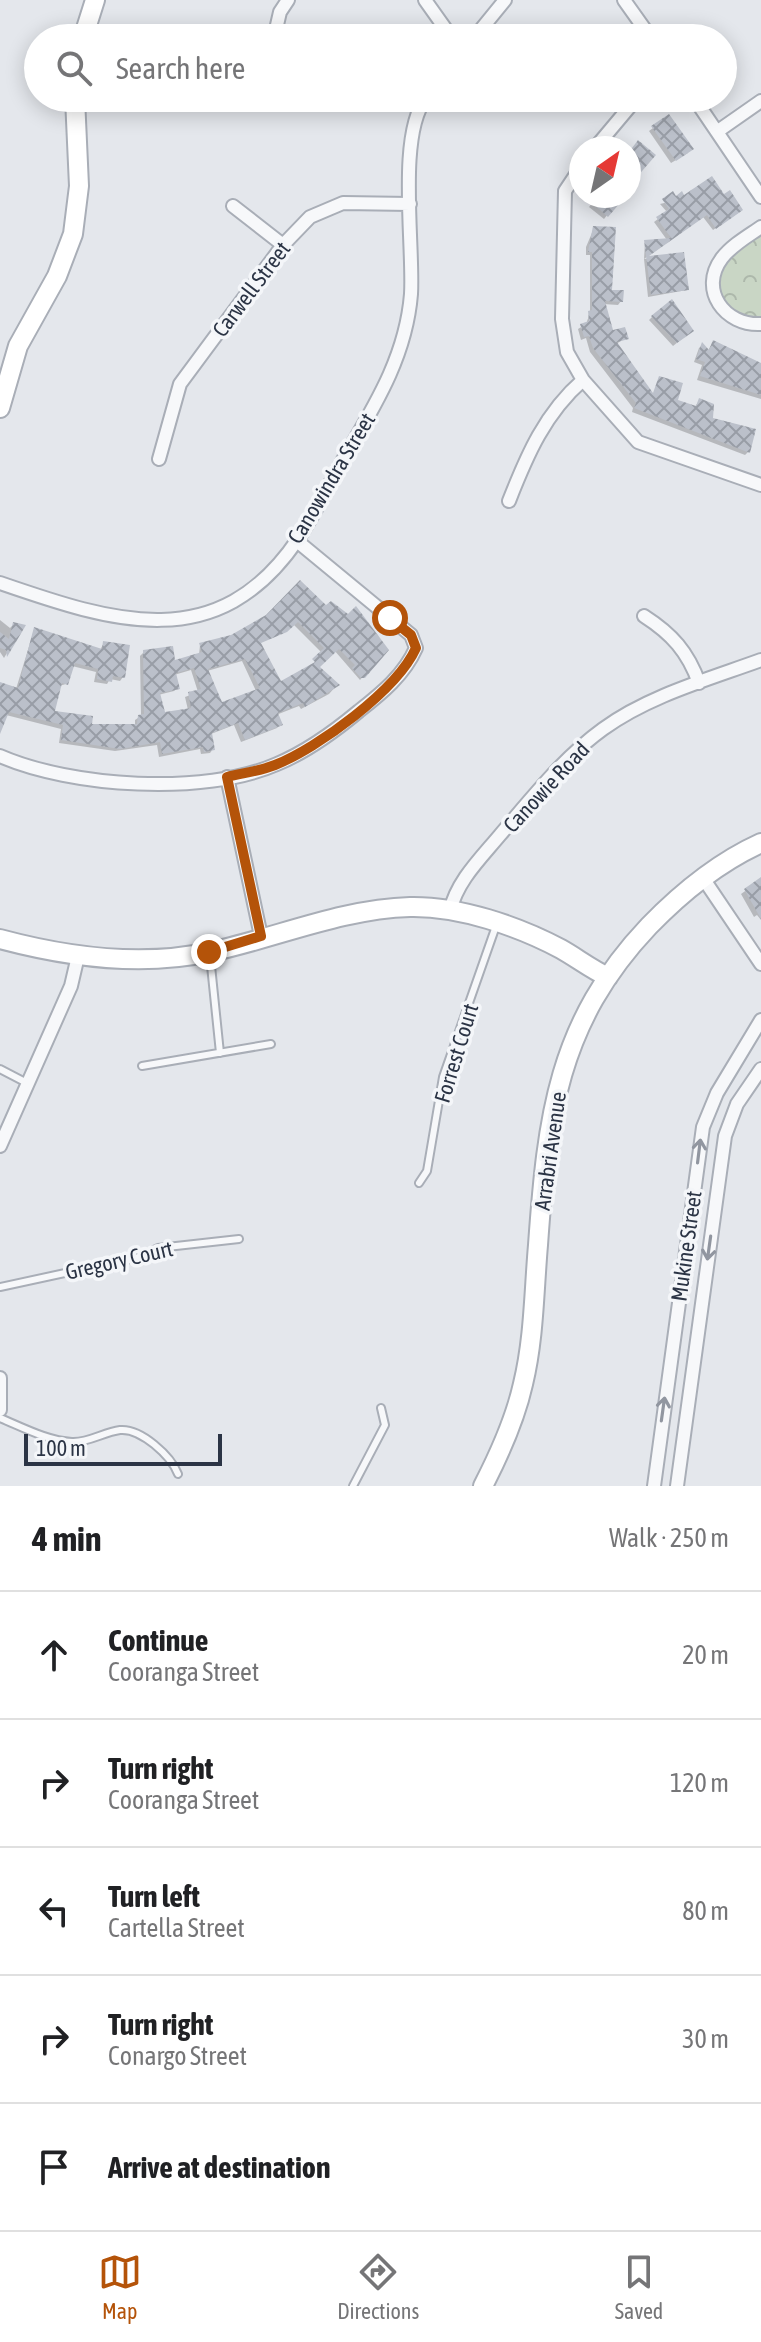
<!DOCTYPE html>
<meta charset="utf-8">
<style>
:root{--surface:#fff;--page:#f2f2f2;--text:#202124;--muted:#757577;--line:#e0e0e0;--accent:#b45309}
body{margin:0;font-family:"Asap Condensed",sans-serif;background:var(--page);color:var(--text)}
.compass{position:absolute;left:569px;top:136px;width:72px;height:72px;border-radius:50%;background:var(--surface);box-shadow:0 4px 20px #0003;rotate:34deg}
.scale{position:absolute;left:24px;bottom:20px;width:198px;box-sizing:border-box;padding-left:8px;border:4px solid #2b3445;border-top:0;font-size:22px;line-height:28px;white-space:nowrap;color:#2b3445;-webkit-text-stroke:6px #f4f6f9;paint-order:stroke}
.stop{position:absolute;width:24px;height:24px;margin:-18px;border:6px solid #b45309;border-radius:50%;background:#fff}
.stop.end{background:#b45309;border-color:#fff;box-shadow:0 2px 8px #0008}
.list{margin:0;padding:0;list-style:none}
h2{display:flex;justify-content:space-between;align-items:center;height:104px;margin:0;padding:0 32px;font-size:34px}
h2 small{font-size:26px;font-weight:400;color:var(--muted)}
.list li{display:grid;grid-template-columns:52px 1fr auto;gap:24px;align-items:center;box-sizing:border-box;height:128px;padding:0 32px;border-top:2px solid var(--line)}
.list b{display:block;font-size:30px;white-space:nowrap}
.list p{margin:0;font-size:26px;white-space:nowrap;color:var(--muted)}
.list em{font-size:26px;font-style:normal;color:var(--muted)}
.icon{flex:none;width:44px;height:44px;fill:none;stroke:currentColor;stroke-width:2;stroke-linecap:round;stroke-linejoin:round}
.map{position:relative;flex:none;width:761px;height:1486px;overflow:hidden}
.search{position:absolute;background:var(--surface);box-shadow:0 4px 20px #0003;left:24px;right:24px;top:24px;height:88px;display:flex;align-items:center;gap:20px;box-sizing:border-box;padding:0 28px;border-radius:44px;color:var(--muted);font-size:30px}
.sheet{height:744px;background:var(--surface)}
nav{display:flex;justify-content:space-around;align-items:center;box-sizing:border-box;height:112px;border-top:2px solid var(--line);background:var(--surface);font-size:22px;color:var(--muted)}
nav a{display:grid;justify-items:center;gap:4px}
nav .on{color:var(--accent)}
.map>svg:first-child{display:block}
</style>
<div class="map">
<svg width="761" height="1486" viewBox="0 0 761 1486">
<defs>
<pattern id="park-crowns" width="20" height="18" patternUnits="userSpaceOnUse" patternTransform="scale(2)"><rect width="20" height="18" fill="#c9d6c5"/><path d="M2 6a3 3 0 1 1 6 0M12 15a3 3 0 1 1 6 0" fill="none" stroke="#adb8ab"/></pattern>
<pattern id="building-cross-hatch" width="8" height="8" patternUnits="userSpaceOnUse" patternTransform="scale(2)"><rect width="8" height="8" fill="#bbc0ca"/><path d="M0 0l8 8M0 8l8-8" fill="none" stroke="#989da6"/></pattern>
</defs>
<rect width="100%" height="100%" fill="#e4e7ec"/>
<path fill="url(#park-crowns)" d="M761,234V317L751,319L726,308L717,286C724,261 740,247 761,234Z"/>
<path fill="#0003" fill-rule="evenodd" d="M668,117L688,153L671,163L649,131Z
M598,196H622L604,219L589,207Z
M684,198L738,213L713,230L703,217L644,259L645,242L667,240L654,222L667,212L660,204Z
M594,228L610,292L621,301L618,305L603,304L611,333L626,338L616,344L651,393L694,408L699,401L711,420L748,452L745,455L632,412L633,408L590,352L586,338L581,340L578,329L586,324L590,313V255H586V247Z
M682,254L687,290L648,297L644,259Z
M652,317L688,334L673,346L649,320Z
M713,342L761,365V399L697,380L702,365L694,362L699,348L702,345L707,352Z
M326,608L386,650L360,680L334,650L317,667L337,685L329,694L301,709L299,706L276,715L280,724L277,728L241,742L234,725L211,734L213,749L210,753L201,754L200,749L159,757L157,745L115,751L59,743L61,729L6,715L0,719V684L16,689L34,630L100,650L104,643L123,677L120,681L110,679L107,684L94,682L96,672L72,666L66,684L59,686L52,713L90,726H135V720L141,716L140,656L144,652L174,662L199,655L200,645ZM293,624L322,653L312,666L280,684L260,643ZM242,661L256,691L221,705L207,671ZM191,670L198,692L185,697L188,710L164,715L158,695L174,691L178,688L174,675Z
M0,620L10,628L14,624L23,626L4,658L0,652Z
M759,881L761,885V920L757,915L754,917L741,894Z"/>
<path fill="url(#building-cross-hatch)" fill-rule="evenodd" d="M669,114L694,149L676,161L651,126Z
M638,140L656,155L629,186V152Z
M712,176L724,194L730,190L743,210L716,229L707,215L649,256L684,252L689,290L651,295L644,240L671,238L656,217L669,209L662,199L673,191L676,196L682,191L684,195Z
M596,196H626L608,217L591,202Z
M593,226L616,227L612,290H624L623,302L605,301L613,330L625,327L629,339L617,342L653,393L659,376L683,383L678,400L696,406L699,398L714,404L713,418L756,429L750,453L634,408L636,403L593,348L589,336L584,337L580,324L589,321L588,311L592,310V252H588Z
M672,299L694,331L677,343L651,316Z
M713,340L761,363V395L700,376L705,362L696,359L702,342L709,350Z
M300,580L326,605L331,601L348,614L356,606L389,650L365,678H361L352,668L355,665L339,649L320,667L340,685L305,707L303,703L278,713L283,725L245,740L238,723L212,733L215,750L204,752L203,747L162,754L160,742L120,749L61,740L63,725L9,712L0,734V682L18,688L34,627L102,649L103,641L130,645L125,678L113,676L112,682L97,679L98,669L75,663L68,685L62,683L55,711L93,716L92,724H137L138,715L144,714L143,650L173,646L175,660L202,652L199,643L231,635L266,615ZM298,622L324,648L312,659L319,666L315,662L281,681L261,643L287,632ZM245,659L260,688L222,702L208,669ZM194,668L201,689L188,692L191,708L165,712L160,693L180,689L176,673Z
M13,622L26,625L7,657L6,650L0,648V632L9,639Z
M761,877V919L744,889Z"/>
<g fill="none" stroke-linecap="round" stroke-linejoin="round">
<g stroke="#a9aeb7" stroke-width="10">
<path id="lane" d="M210,956L220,1053
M142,1066L271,1044
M0,1069L25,1082
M419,1183L427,1171L443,1077L496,926
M0,1287L139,1257L158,1248L239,1239
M0,1418C22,1427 48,1441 72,1442C88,1443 104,1432 120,1430C141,1428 171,1456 178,1474
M353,1486L385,1425L381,1408"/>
</g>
<g stroke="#a9aeb7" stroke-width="16">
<path id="street" d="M425,0L452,38
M624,0L651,38
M274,38L280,12L288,0
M474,38L505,0
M694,98L761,197
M718,131L761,101
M595,148L637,98
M581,167L565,191L562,319L567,352L583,380L638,442L761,485
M233,206L283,245
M761,227C748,236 732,245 722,258C698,290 725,326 761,324
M159,459L180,384L283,245L310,217L343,203L410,204
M509,501C527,455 545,413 583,380
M0,583C113,622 218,657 298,539C315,514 328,486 343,460C374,407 406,357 411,294C414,246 397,135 426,98
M644,616C672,634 688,652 699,683
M0,756C71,787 204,796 277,764C306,752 335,731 359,711C382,693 404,675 416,648L411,635L297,541
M227,777L261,936
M703,878L761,964
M450,911C457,881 480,859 500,835C532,798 563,758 603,729C648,696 709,679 761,660
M0,1146L71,986L78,956
M0,1378V1410
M654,1486L703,1127L717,1093L761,1020
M677,1486L725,1136L737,1104L761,1069"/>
</g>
<g stroke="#a9aeb7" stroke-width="22">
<path id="secondary" d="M83,38L95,0
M0,408L18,346L57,276L73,234L79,186L75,98
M0,939C67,957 141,967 210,952C276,938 341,909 410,907C459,906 518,926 561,949C577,958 591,969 608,977
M483,1486C500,1453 515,1420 523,1384C534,1339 534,1291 538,1245C547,1118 557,1023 649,926C681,893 719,862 761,843"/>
</g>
<use href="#lane" stroke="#f7f8fa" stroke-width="6"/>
<use href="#street" stroke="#f7f8fa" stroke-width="12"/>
<use href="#secondary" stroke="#fff" stroke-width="18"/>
</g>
<defs><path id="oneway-shaft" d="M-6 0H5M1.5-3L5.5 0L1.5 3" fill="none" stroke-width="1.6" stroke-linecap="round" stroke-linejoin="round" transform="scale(2)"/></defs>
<g stroke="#9196a0">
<use href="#oneway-shaft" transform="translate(699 1151) rotate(-83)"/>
<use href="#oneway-shaft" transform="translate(709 1248) rotate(98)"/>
<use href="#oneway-shaft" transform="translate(663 1409) rotate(-82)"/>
</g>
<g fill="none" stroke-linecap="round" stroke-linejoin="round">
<path stroke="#b45309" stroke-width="10" d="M209,952L261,936L227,777C243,773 260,771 275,765C318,748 397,690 416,648L411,635L390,618"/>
</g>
<g text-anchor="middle" stroke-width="7" stroke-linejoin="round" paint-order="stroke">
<g font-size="22" fill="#2b3445" stroke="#f4f6f9">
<text transform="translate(251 289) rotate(-53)" y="8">Carwell Street</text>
<text transform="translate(331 478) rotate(-59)" y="8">Canowindra Street</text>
<text transform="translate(546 787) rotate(-47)" y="8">Canowie Road</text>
<text transform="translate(456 1053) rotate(-73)" y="8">Forrest Court</text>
<text transform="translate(550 1151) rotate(-82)" y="8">Arrabri Avenue</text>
<text transform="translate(686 1246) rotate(-82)" y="8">Mukine Street</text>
<text transform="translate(119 1260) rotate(-13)" y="8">Gregory Court</text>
</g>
</g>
</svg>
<svg class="compass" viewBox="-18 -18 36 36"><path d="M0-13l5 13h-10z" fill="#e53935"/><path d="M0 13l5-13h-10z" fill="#757577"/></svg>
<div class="scale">100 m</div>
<div class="stop" style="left:390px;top:618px"></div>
<div class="stop end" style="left:209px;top:952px"></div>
<div class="search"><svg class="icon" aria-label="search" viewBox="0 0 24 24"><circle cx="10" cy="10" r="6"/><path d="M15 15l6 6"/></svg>Search here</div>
</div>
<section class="sheet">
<h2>4 min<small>Walk · 250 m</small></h2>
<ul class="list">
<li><svg class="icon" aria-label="ahead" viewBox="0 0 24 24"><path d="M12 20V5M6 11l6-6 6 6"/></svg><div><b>Continue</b><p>Cooranga Street</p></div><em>20 m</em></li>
<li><svg class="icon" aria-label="right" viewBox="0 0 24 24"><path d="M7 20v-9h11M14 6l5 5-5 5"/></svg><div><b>Turn right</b><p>Cooranga Street</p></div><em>120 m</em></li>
<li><svg class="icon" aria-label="left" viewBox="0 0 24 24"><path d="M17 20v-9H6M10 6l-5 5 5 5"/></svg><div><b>Turn left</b><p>Cartella Street</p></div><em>80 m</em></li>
<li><svg class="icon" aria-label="right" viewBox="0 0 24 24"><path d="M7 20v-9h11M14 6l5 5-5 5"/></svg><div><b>Turn right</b><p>Conargo Street</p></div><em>30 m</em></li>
<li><svg class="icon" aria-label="arrive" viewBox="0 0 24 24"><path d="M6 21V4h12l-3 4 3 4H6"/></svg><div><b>Arrive at destination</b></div></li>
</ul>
</section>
<nav>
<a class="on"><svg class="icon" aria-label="map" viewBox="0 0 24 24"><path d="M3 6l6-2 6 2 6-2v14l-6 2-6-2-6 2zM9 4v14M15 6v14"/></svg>Map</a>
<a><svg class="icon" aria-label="directions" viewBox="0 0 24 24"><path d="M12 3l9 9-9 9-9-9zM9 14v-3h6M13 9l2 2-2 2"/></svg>Directions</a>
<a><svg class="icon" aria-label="saved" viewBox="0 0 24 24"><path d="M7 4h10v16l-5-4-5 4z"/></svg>Saved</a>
</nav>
